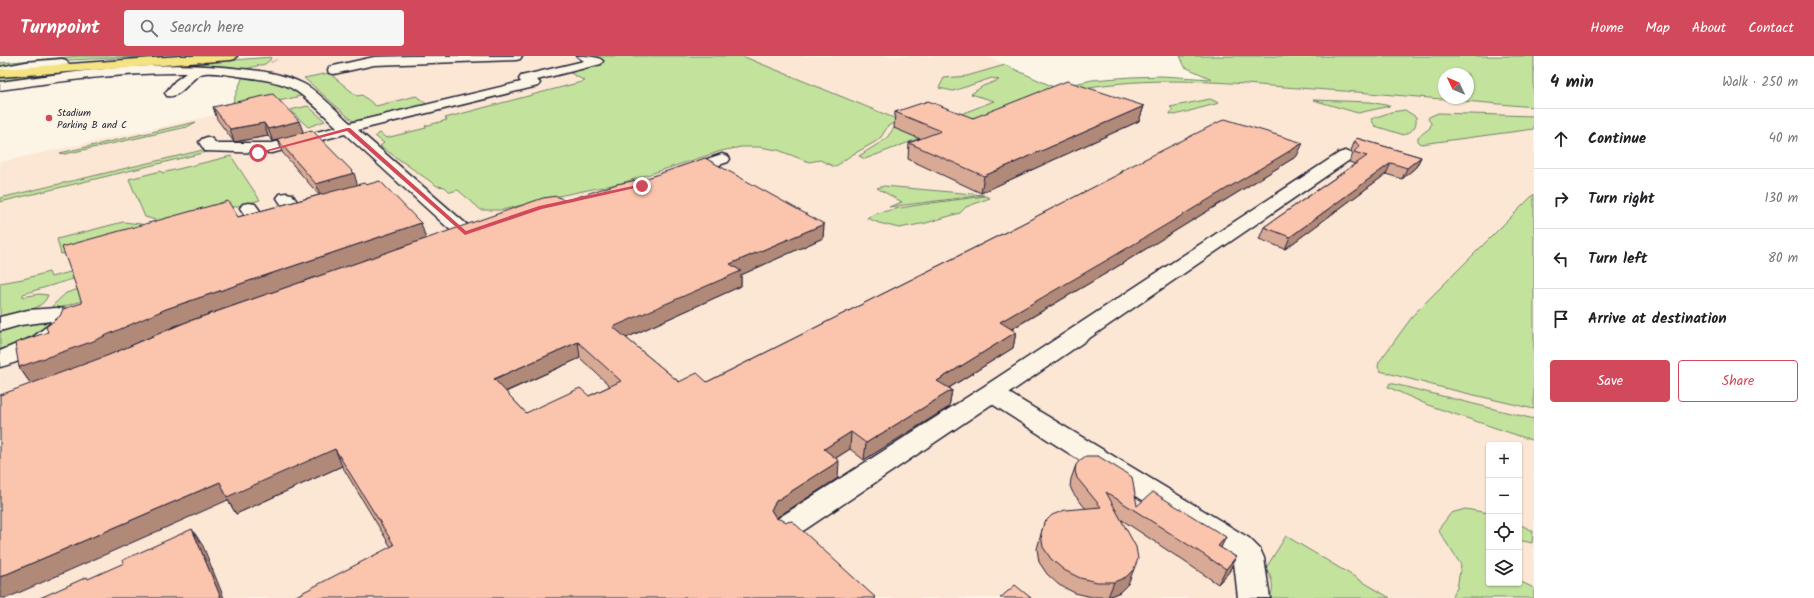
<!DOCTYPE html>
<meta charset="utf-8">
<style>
:root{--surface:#fff;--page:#f6f6f6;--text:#202124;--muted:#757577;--line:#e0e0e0;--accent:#d1495b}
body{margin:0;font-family:Kalam,sans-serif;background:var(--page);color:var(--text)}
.controls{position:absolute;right:12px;bottom:12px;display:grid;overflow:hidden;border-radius:4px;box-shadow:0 1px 3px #0004}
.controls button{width:36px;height:36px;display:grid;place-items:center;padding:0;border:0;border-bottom:1px solid var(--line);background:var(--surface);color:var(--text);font:20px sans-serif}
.compass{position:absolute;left:1438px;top:12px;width:36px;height:36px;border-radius:50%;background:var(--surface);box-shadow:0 1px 3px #0004;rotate:314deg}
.stop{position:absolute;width:12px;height:12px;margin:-9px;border:3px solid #d1495b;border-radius:50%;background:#fff}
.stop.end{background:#d1495b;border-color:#fff;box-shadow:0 1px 4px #0008}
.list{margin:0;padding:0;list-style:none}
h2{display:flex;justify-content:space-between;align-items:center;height:52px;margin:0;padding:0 16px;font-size:17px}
h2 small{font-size:13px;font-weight:400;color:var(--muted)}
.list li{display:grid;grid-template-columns:26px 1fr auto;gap:12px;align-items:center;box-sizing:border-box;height:60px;padding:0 16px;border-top:1px solid var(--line)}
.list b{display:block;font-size:15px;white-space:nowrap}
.list em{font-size:13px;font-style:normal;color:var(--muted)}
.actions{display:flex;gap:8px;padding:12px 16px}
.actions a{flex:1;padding:9px 0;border:1px solid var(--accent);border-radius:4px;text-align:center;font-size:14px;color:var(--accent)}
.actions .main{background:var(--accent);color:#fff}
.icon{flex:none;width:22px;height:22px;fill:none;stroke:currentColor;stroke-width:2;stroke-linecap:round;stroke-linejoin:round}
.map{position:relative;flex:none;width:1534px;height:542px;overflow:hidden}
header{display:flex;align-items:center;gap:24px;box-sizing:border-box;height:56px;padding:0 20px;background:var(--accent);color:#fff}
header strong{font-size:19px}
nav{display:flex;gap:22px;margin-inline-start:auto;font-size:14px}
.search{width:280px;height:36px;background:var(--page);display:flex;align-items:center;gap:10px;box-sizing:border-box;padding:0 14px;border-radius:4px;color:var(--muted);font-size:15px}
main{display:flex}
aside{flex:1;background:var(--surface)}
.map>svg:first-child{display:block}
</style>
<header>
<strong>Turnpoint</strong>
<div class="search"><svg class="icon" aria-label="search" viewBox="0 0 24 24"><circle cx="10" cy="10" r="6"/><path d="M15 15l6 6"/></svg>Search here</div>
<nav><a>Home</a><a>Map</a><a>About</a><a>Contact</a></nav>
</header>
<main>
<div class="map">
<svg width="1534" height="542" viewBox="0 0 1534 542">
<rect width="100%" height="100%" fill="#fcf5e5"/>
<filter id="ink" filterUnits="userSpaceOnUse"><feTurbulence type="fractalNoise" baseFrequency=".025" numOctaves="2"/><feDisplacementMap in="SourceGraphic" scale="8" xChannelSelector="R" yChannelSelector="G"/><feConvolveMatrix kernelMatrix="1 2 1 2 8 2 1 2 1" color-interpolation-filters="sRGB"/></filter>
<g filter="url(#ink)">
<path fill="#fce6d4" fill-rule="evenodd" d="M275,0H986L1056,32L1092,24L1161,20L1444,42L1534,46V542H0V106L229,56L243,20L253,14L245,13L259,10L270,4L271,1ZM1489,389H1519V527H1489Z"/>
<path fill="#c3e39c" stroke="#72826c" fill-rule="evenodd" d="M79,0H185C122,2 63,2 0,11V7Z
M591,0H742L899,64L888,70L881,81L875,86L850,100L835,111L820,104L809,106L778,94L759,91H741L721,95L622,127L563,139L502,154H481L458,134L450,136L445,131L437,130L380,90L384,87L375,80L380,77L386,82L426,72L425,70L447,64L445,62L585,25L565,14L603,5Z
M1180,0H1534V51C1451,44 1368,36 1284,31C1222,26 1159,21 1096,30C1016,41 940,75 865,103L859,100L886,83L894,72L941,66L994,45L971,38L983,30L999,24L992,22L953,35L939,32L944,22L967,20L1005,9L1056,32L1092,24L1131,21L1161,20L1212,23L1185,11ZM1444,18H1468V42H1444Z
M271,1L270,4L265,8L245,13L196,11L0,29V21L56,18Z
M329,17L357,40L362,39L376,50L416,40L427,48L424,50L360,66L353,65L304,22Z
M243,20C264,23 284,25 301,40L229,56Z
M1210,43L1219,47L1175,59L1170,58V56L1173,54L1170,51Z
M1313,44L1370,46L1390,50L1358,57Z
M308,50L325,65L308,71L290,54Z
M1405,54L1416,61C1417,71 1413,75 1404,79L1375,70L1371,63L1391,56Z
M1438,57L1534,60V73L1421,88L1418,85V81L1430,72L1431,67L1428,63L1429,61Z
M196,66L187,71L65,98L60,97Z
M203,94L211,95L0,146V142Z
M231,100L260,144L169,168L145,161L129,123L161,115L162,117Z
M884,130L984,139L889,151L902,146L877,132Z
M1534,138V353L1440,331L1380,315L1378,311L1379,306L1415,257Z
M986,140L990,142L966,151L960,157L926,167L899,172L879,167L867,162C878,152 965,143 986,140Z
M123,166L141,168L149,171L144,176L61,198L57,183Z
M82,213L76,222L23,238V241L39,238L48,239C42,256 15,257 0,260V227L23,223L49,216L51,221Z
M157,223L52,254H48L66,237L79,233Z
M50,264L52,268L47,277L7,293H0V272Z
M1390,327L1534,363V385L1428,349L1388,331Z
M1465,453L1489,457V527H1519V525L1534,532V542H1451L1457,532L1461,509L1438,474L1451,457Z
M1519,468L1533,475L1532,487L1519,484Z
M1286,480L1390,542H1269C1276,532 1271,521 1266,512Z"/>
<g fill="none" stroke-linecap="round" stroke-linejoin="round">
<g stroke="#22223b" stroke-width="3">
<path id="minor" d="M410,0H522L520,3L516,4L374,9L334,18L329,17L328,14L329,11L374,1Z
M577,0C585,0 598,0 603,5L601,8L537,24L540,27L538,30L358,74L472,173L474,177L472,181L465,183L458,181L345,78L272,97L205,95L199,86L202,83L207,81L212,83L216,87H272L337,71C324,59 311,45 296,35C281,24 250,22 231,19C223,18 208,15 201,18C189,24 180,43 167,40L165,37L175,25L186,17C123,16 62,25 0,34V26C80,15 161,3 242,13C263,15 284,18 304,28C315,33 339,57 350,67L521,26L519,23L521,20L584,5Z
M62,3L66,4L68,7L66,10L26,14L0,19V11L26,6Z
M1345,95L1351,97L1353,100L1351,103L1009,337L1249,482L1260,493L1264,502L1270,542H1238L1234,506L1227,498L992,348L797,479L787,482L777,479L772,471L777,463L983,331L1339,97Z
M722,98L728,100L730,103L728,106L683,121L677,119L675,116L677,113Z
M286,137L292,138L304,156L301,160L295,161L289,160L277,142L280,138Z
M249,147L255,148L263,159L277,156L283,157L286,161L283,165C273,168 262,172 252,170L240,152L243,148Z
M57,252L65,253L73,264C72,268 72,272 69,276C54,291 21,306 0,311V295L33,281L50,268L51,265L21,269L0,275V261L28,254Z"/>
</g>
<g stroke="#22223b" stroke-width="3">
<path id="major" d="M180,0H237L235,3L231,4L0,21V13Z"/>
</g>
<path stroke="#22223b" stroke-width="1.5" stroke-dasharray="0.5 2" stroke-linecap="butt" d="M271,6L278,3"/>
<use href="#minor" fill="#fcf5e5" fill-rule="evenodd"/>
<use href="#major" fill="#f4e382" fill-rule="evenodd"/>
</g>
<path fill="#d8a995" stroke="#22223b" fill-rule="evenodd" d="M1144,50L1139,65L981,137L908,103L909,87L920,83L894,72L895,56L973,62Z
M213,51L303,77L357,129L426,183L175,270L108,299L565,145L824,168L823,182L741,219V230L626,282L679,326H707L1008,175L1120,118L1121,115L1297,100L1110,215L1012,273L1016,276L1013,292L949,332L952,334L949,351L864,404L850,393L836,402L838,422L776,462L876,542L391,491L342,410L236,458L228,444L31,328L19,311L48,276L82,247L238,161L319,139L282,96L278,84L273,85L268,80L234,86L217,63ZM580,302L610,330L589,340L526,357L506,336Z
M1356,82L1421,101L1416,111L1402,123L1386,118L1285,193L1259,183L1264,171L1355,108L1349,106L1353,98L1351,95L1352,92Z
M1076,409L1137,450L1221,492L1236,501L1229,516L1218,528L1122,464L1128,528L1120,536L1108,541H1092L1075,537L1059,529L1047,518L1039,506L1037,493L1044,467L1086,453L1073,437L1070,430L1071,423Z"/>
<path fill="#b08979" stroke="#22223b" d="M1144,50L1139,65L981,137L984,120Z
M299,65L304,78L273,85L268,73Z
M264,67L268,80L234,86L230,73Z
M1303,87L1297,100L1110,215L996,282L1000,266Z
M1421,101L1416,111L1402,123L1407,112Z
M1391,107L1386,118L1285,193L1290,181Z
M354,117L358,131L321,141L316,128Z
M421,167L426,183L175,270L101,303L31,328L19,311L166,253Z
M824,168L823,182L741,219V230L615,287L613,271L730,208Z
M1016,276L1013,292L934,341L937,325Z
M578,286L580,302L498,339L494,323Z
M952,334L949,351L864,404L866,387Z
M851,376L850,393L823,410L824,393Z
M335,393L342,410L236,458L228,444L7,542H0V521L220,426Z
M839,405L838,422L776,462L771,454L776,445Z
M192,473L203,490L224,542H221Z
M1226,481L1219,496L1211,505L1218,490Z
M1236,501L1229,516L1218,528L1226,513Z
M1134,513L1128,528L1120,536L1108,541L1114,526Z"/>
<path fill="#fbc4ad" stroke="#22223b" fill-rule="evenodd" d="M1067,25L1144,50L984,120L909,87L941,75L895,56L928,45L973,62Z
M273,38L299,65L268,73L264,67L230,73L213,51Z
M1225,63L1303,87L1114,200L1000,266L1016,276L937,325L952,334L866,387L851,376L824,393L839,405L776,445L771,454L776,462L787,466L792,465L876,542H292L394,489L335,393L227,441L220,426L0,521V339L109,299L184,267L543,142L557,140L565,145L617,128L647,122L705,102L824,168L730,208L741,215L613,271L679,326L697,317L707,326L1008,175L1123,116L1121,115ZM578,286L621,325L589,340L580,332L526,357L494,323Z
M312,74L354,117L316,128L277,83Z
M1356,82L1421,101L1407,112L1391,107L1290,181L1264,171L1367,100L1354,96L1359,90L1355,85Z
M380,125L421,167L166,253L91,286L19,311L15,287L48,276L46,271L60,260L63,253L82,247L62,191L228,145L238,161L364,127L366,129Z
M1086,400H1098L1132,421L1137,450L1153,436L1226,481L1218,490L1236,501L1226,513L1106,436L1136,491L1138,503L1134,513L1126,521L1114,526H1097L1080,522L1064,514L1051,503L1043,491L1041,478L1044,467L1052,459L1065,454L1101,451L1077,422L1075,415L1076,409L1080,404Z
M192,473L221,542H40L87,521L88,523L124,507L123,504Z
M1015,529L1031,542H1000Z"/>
</g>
<path fill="#d1495b" d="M347,72H350L466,175L539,150L642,128L644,130L542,153L465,179L347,75L258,98L256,97Z"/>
<circle fill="#d1495b" stroke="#fcf5e5" stroke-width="1.5" cx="49" cy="62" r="4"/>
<g text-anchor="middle" stroke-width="3.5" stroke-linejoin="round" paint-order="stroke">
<g font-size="10" fill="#22223b" stroke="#fcf5e5" text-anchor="start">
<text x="57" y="60">Stadium<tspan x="57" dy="12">Parking B and C</tspan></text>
</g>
</g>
</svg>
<div class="controls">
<button>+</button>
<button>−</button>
<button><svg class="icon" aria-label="locate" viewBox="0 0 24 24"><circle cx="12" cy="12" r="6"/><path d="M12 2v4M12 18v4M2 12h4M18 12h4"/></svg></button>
<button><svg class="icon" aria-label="layers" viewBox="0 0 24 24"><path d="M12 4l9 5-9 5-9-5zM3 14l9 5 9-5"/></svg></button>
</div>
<svg class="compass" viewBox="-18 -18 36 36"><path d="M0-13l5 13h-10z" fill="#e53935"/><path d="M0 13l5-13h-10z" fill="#757577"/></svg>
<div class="stop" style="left:258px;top:97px"></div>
<div class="stop end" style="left:642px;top:130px"></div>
</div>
<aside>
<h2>4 min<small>Walk · 250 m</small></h2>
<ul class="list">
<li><svg class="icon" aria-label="ahead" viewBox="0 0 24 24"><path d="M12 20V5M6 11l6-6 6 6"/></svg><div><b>Continue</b></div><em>40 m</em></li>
<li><svg class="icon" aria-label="right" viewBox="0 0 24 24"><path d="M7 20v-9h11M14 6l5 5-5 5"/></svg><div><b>Turn right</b></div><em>130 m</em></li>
<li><svg class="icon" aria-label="left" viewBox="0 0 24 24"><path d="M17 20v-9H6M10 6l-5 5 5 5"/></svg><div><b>Turn left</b></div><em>80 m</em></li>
<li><svg class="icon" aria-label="arrive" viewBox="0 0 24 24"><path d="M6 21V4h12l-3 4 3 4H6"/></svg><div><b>Arrive at destination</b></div></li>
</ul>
<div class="actions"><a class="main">Save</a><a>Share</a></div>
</aside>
</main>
